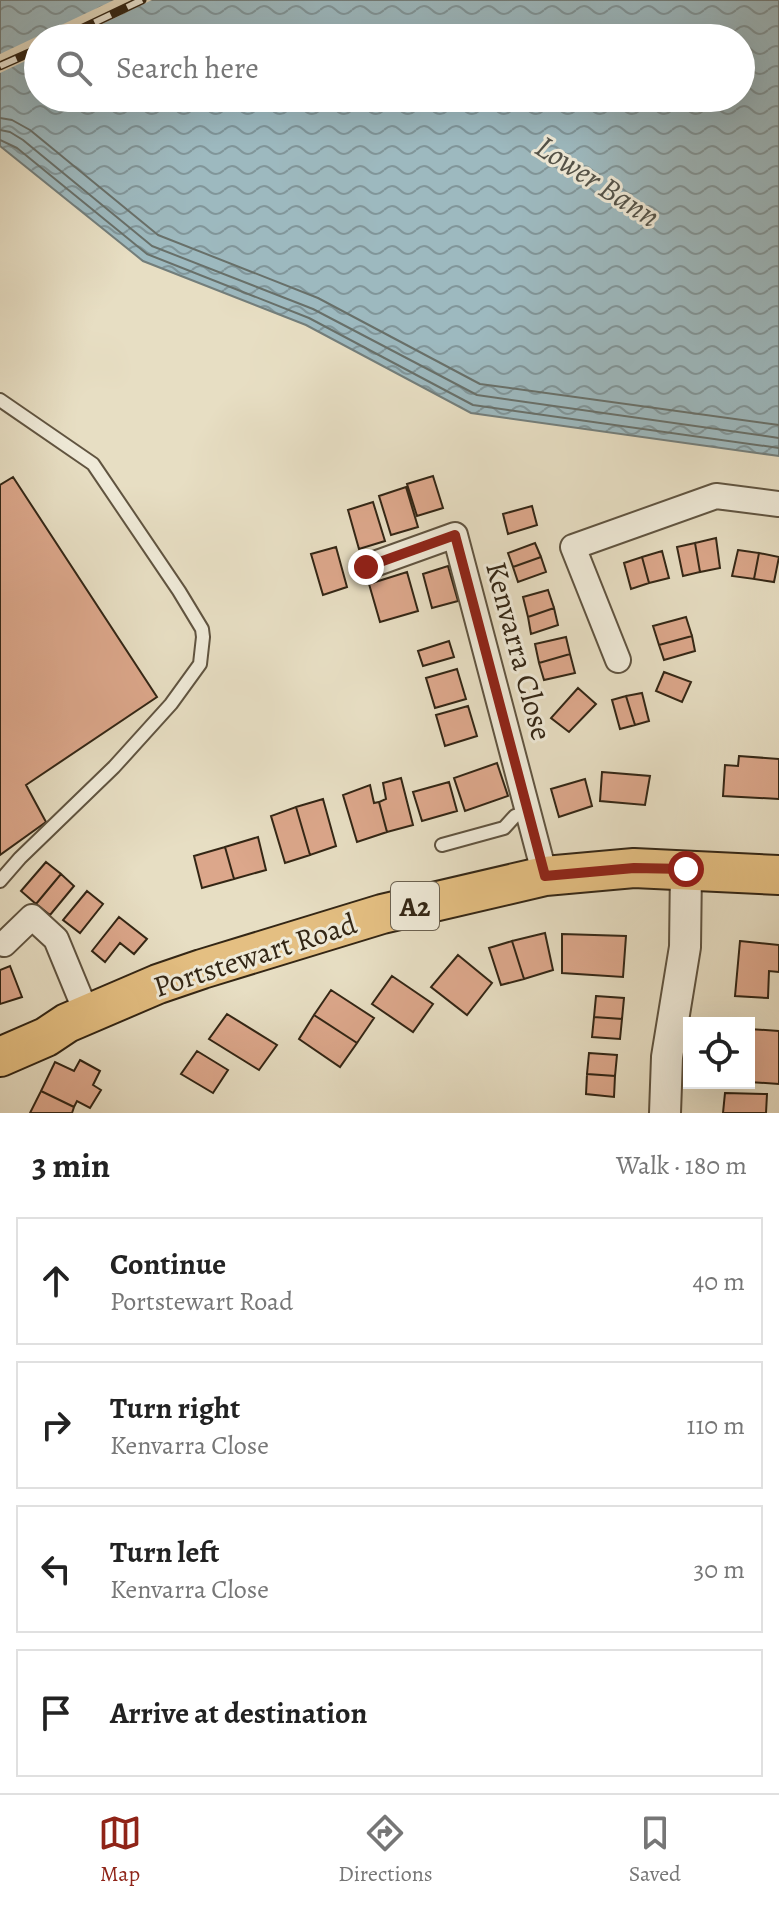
<!DOCTYPE html>
<meta charset="utf-8">
<style>
:root{--surface:#fff;--page:#f2f2f2;--text:#222;--muted:#767676;--line:#e0e0e0;--accent:#8f2418}
body{margin:0;font-family:Alegreya,serif;background:var(--page);color:var(--text)}
.controls{position:absolute;right:24px;bottom:24px;display:grid;overflow:hidden;border-radius:0px;box-shadow:0 8px 32px #0002}
.controls button{width:72px;height:72px;display:grid;place-items:center;padding:0;border:0;border-bottom:2px solid var(--line);background:var(--surface);color:var(--text);font:40px sans-serif}
.stop{position:absolute;width:24px;height:24px;margin:-18px;border:6px solid #8f2418;border-radius:50%;background:#fff}
.stop.end{background:#8f2418;border-color:#fff;box-shadow:0 2px 8px #0008}
.list{margin:0;padding:0;list-style:none}
h2{display:flex;justify-content:space-between;align-items:center;height:104px;margin:0;padding:0 32px;font-size:34px}
h2 small{font-size:26px;font-weight:400;color:var(--muted)}
.list li{display:grid;grid-template-columns:52px 1fr auto;gap:24px;align-items:center;box-sizing:border-box;height:128px;margin:0 16px 16px;padding:0 16px;border:2px solid var(--line);border-radius:0px}
.list b{display:block;font-size:30px;white-space:nowrap}
.list p{margin:0;font-size:26px;white-space:nowrap;color:var(--muted)}
.list em{font-size:26px;font-style:normal;color:var(--muted)}
.icon{flex:none;width:44px;height:44px;fill:none;stroke:currentColor;stroke-width:2;stroke-linecap:round;stroke-linejoin:round}
.map{position:relative;flex:none;width:779px;height:1113px;overflow:hidden}
.search{position:absolute;background:var(--surface);box-shadow:0 8px 32px #0002;left:24px;right:24px;top:24px;height:88px;display:flex;align-items:center;gap:20px;box-sizing:border-box;padding:0 28px;border-radius:44px;color:var(--muted);font-size:30px}
.sheet{height:680px;background:var(--surface)}
nav{display:flex;justify-content:space-around;align-items:center;box-sizing:border-box;height:112px;border-top:2px solid var(--line);background:var(--surface);font-size:22px;color:var(--muted)}
nav a{display:grid;justify-items:center;gap:4px}
nav .on{color:var(--accent)}
.map>svg:first-child{display:block}
</style>
<div class="map">
<svg width="779" height="1113" viewBox="0 0 779 1113">
<defs>
<pattern id="water-waves" width="16" height="10" patternUnits="userSpaceOnUse" patternTransform="scale(2)"><rect width="16" height="10" fill="#9db9bf"/><path d="M0 5q4-4 8 0t8 0" fill="none" stroke="#81969a"/></pattern>
</defs>
<rect width="100%" height="100%" fill="#e7dec3"/>
<filter id="stains"><feTurbulence type="fractalNoise" baseFrequency=".0025" numOctaves="4"/><feColorMatrix values="0 0 0 0 .2 0 0 0 0 .09 0 0 0 0 .02 0 0 0 .5 -.17"/></filter>
<radialGradient id="worn" r=".72"><stop offset=".6" stop-color="#630" stop-opacity="0"/><stop offset="1" stop-color="#630" stop-opacity=".3"/></radialGradient>
<path fill="url(#water-waves)" stroke="#737e7b" stroke-width="2" fill-rule="evenodd" d="M0,0H779V456L471,413L306,325L143,261L0,146ZM38,38H741V98H38Z"/>
<path fill="#e7dec3" d="M114,0H152L73,38H38V55L0,73V54Z"/>
<g fill="none" stroke-linecap="round" stroke-linejoin="round">
<path stroke="#68706a" stroke-width="2" d="M0,118L12,120L30,130L158,235L318,298L480,384L779,425
M0,130L10,132L23,140L152,246L313,309L477,395L779,438
M0,140L17,148L147,254L309,318L473,405L779,448"/>
</g>
<path fill="#dca78b" stroke="#332615" stroke-width="2" d="M433,476L443,508L417,516L407,484Z
M13,477L157,697L26,785L46,822L0,855V485Z
M406,487L418,527L391,535L379,496Z
M373,502L385,541L359,549L348,510Z
M532,506L537,525L508,534L503,514Z
M716,538L720,568L700,572L695,543Z
M535,543L541,557L513,567L508,553Z
M695,543L700,572L683,576L677,547Z
M336,547L347,587L323,595L311,554Z
M738,550L759,553L754,579L732,576Z
M662,551L669,578L649,583L642,557Z
M759,553L779,557L774,582L754,579Z
M541,557L546,572L518,582L513,567Z
M642,557L649,583L631,589L624,563Z
M448,566L458,601L432,608L423,574Z
M407,572L418,611L380,622L369,584Z
M548,590L554,608L528,617L523,597Z
M554,608L558,625L531,634L528,617Z
M686,617L692,636L659,645L653,626Z
M692,636L695,651L664,660L659,645Z
M566,637L570,654L539,663L535,644Z
M449,641L454,657L423,666L418,651Z
M570,654L575,673L544,680L539,663Z
M457,669L466,699L435,708L426,678Z
M664,672L691,682L682,702L656,691Z
M578,688L596,704L569,732L551,718Z
M642,693L649,721L635,725L626,696Z
M626,696L635,725L620,729L612,700Z
M468,706L477,736L445,746L436,715Z
M739,756L779,759V799L723,796L725,765L738,766Z
M497,763L508,796L465,811L454,778Z
M602,772L650,776L645,805L600,801Z
M401,778L413,825L387,832L379,802L386,799L383,783Z
M585,779L592,806L559,817L551,789Z
M449,782L457,811L422,821L413,792Z
M370,785L374,803L379,802L387,832L357,842L343,795Z
M323,799L336,846L310,855L296,807Z
M296,807L310,855L285,863L271,816Z
M258,837L266,870L234,879L225,847Z
M225,847L234,879L202,888L194,856Z
M46,862L61,874L36,904L21,891Z
M61,874L74,886L50,915L36,904Z
M87,891L103,904L80,933L63,920Z
M119,917L147,939L134,954L120,943L105,962L92,951Z
M545,933L553,970L524,979L512,941Z
M562,934L626,936L623,977L562,973Z
M512,941L524,979L501,985L489,948Z
M740,941L779,945V972L769,971L768,998L735,996Z
M458,955L492,983L467,1015L431,987Z
M10,966L22,997L0,1004V970Z
M392,976L433,1004L413,1032L372,1004Z
M331,990L374,1018L357,1043L314,1015Z
M596,996L624,998L622,1019L594,1017Z
M227,1014L277,1045L259,1070L209,1039Z
M314,1015L357,1043L340,1067L299,1039Z
M594,1017L622,1019L620,1039L592,1037Z
M749,1029L779,1031V1084L749,1082Z
M197,1051L228,1070L213,1093L181,1074Z
M589,1053L617,1055L615,1076L587,1074Z
M80,1060L100,1071L93,1085L101,1090L90,1108L77,1101L74,1107L41,1091L55,1062L74,1071Z
M587,1074L615,1076L614,1097L586,1094Z
M41,1091L74,1107L72,1113H30Z
M725,1093L767,1094L766,1113H723Z"/>
<g fill="none" stroke-linecap="round" stroke-linejoin="round">
<g stroke="#605440" stroke-width="16">
<path id="service" d="M0,400L93,464L179,591L202,629L203,637L200,664L171,704L114,767L20,858L0,881
M442,845L504,828L515,816L528,812"/>
</g>
<g stroke="#605440" stroke-width="28">
<path id="minor" d="M366,567L455,535L545,876
M618,660L573,547L716,496L779,504
M4,944L32,917L56,939L87,1014"/>
</g>
<g stroke="#605440" stroke-width="34">
<path id="tertiary" d="M665,1113L667,1057L685,947L686,869"/>
</g>
<g stroke="#332615" stroke-width="42">
<path id="primary" d="M0,1057L46,1037L67,1023L158,984L202,969L382,914L545,876L634,868L779,875"/>
</g>
<use href="#service" stroke="#efead8" stroke-width="12"/>
<use href="#minor" stroke="#efead8" stroke-width="24"/>
<use href="#tertiary" stroke="#efead8" stroke-width="30"/>
<use href="#primary" stroke="#e4bf82" stroke-width="38"/>
<g stroke="#332615" stroke-width="9">
<path id="rail" d="M62,38L142,0
M0,66L38,49"/>
</g>
<use href="#rail" stroke="#efead8" stroke-width="6" stroke-dasharray="18" stroke-linecap="butt"/>
</g>
<g fill="none" stroke-linecap="round" stroke-linejoin="round">
<path stroke="#8f2418" stroke-width="10" d="M366,567L455,535L545,876L634,868L686,869"/>
</g>
<g text-anchor="middle" stroke-width="6" stroke-linejoin="round" paint-order="stroke">
<rect fill="#efead8" stroke="#6b6150" stroke-width="2" x="391" y="882" width="48" height="48" rx="6"/>
<g font-size="28" font-weight="bold" fill="#332615">
<text x="415" y="916">A2</text>
</g>
<g font-size="30" fill="#332615" stroke="#efead8">
<text transform="translate(519 651) rotate(75)" y="10">Kenvarra Close</text>
<text transform="translate(255 955) rotate(-18)" y="10">Portstewart Road</text>
</g>
<g font-size="32" font-style="italic" fill="#535248" stroke="#efead8">
<text transform="translate(598 181) rotate(33)" y="11">Lower Bann</text>
</g>
</g>
<rect width="100%" height="100%" filter="url(#stains)"/>
<rect width="100%" height="100%" fill="url(#worn)"/>
</svg>
<div class="controls">
<button><svg class="icon" aria-label="locate" viewBox="0 0 24 24"><circle cx="12" cy="12" r="6"/><path d="M12 2v4M12 18v4M2 12h4M18 12h4"/></svg></button>
</div>
<div class="stop" style="left:686px;top:869px"></div>
<div class="stop end" style="left:366px;top:567px"></div>
<div class="search"><svg class="icon" aria-label="search" viewBox="0 0 24 24"><circle cx="10" cy="10" r="6"/><path d="M15 15l6 6"/></svg>Search here</div>
</div>
<section class="sheet">
<h2>3 min<small>Walk · 180 m</small></h2>
<ul class="list">
<li><svg class="icon" aria-label="ahead" viewBox="0 0 24 24"><path d="M12 20V5M6 11l6-6 6 6"/></svg><div><b>Continue</b><p>Portstewart Road</p></div><em>40 m</em></li>
<li><svg class="icon" aria-label="right" viewBox="0 0 24 24"><path d="M7 20v-9h11M14 6l5 5-5 5"/></svg><div><b>Turn right</b><p>Kenvarra Close</p></div><em>110 m</em></li>
<li><svg class="icon" aria-label="left" viewBox="0 0 24 24"><path d="M17 20v-9H6M10 6l-5 5 5 5"/></svg><div><b>Turn left</b><p>Kenvarra Close</p></div><em>30 m</em></li>
<li><svg class="icon" aria-label="arrive" viewBox="0 0 24 24"><path d="M6 21V4h12l-3 4 3 4H6"/></svg><div><b>Arrive at destination</b></div></li>
</ul>
</section>
<nav>
<a class="on"><svg class="icon" aria-label="map" viewBox="0 0 24 24"><path d="M3 6l6-2 6 2 6-2v14l-6 2-6-2-6 2zM9 4v14M15 6v14"/></svg>Map</a>
<a><svg class="icon" aria-label="directions" viewBox="0 0 24 24"><path d="M12 3l9 9-9 9-9-9zM9 14v-3h6M13 9l2 2-2 2"/></svg>Directions</a>
<a><svg class="icon" aria-label="saved" viewBox="0 0 24 24"><path d="M7 4h10v16l-5-4-5 4z"/></svg>Saved</a>
</nav>
